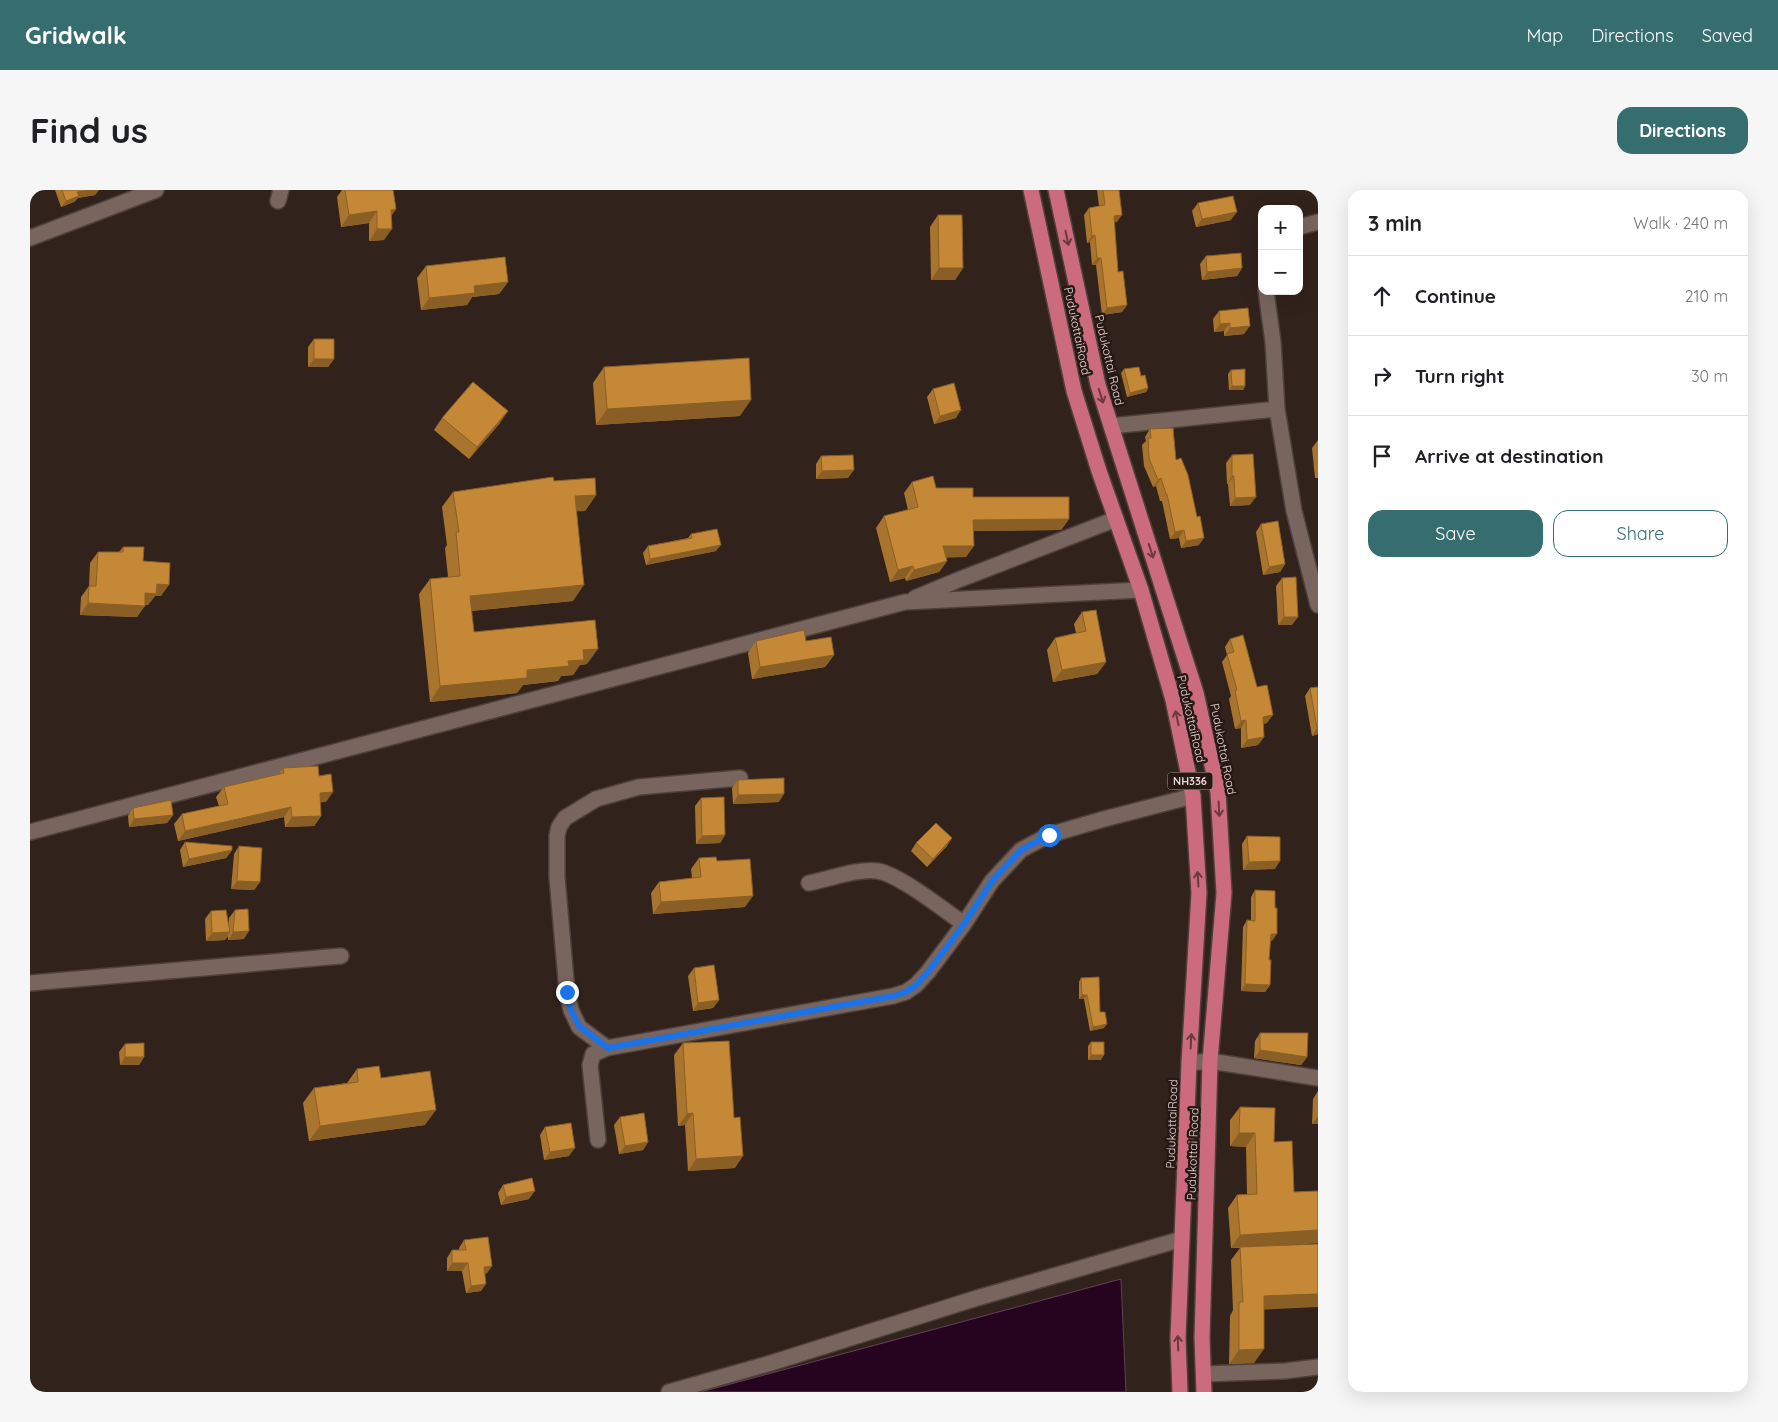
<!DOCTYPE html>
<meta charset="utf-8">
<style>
:root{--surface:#fff;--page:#f6f6f6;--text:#202124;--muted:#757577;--line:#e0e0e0;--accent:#366e70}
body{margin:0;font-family:Quicksand,sans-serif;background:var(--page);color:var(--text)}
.controls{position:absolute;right:15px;top:15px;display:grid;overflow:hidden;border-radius:10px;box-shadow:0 5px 20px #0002}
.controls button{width:45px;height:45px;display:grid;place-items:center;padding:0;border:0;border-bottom:1px solid var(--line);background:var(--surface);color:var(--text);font:25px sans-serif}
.stop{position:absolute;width:15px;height:15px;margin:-11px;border:4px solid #1a73e8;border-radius:50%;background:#fff}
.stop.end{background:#1a73e8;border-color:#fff;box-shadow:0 1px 5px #0008}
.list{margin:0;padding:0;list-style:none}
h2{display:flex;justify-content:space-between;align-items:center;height:65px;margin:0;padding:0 20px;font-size:21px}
h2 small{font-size:16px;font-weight:400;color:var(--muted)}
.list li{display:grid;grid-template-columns:32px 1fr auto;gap:15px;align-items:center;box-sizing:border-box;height:80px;padding:0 20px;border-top:1px solid var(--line)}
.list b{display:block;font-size:19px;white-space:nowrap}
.list em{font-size:16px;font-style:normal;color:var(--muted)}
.actions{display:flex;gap:10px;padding:15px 20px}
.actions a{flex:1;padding:11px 0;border:1px solid var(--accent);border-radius:15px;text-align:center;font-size:18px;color:var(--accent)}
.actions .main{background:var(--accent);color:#fff}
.icon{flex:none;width:28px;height:28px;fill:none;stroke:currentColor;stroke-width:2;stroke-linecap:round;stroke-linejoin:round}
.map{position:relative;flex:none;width:1288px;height:1202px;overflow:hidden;border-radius:15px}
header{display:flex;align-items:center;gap:30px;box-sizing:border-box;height:70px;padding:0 25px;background:var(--accent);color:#fff}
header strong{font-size:24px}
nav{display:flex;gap:28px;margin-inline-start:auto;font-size:18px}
.intro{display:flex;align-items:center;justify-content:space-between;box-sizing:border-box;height:120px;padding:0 30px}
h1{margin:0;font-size:35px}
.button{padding:12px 22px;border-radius:15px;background:var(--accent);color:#fff;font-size:18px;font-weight:700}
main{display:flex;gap:30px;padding:0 30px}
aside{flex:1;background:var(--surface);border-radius:15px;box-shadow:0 5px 20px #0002}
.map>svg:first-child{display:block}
</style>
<header>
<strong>Gridwalk</strong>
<nav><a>Map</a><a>Directions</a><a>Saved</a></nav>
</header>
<div class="intro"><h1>Find us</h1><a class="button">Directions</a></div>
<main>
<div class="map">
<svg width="1288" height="1202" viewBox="0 0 1288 1202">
<rect width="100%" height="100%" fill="#32221c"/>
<path fill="#26031f" stroke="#5f4355" d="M1091,1089L1096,1202H671Z"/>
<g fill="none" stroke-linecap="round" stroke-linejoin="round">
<g stroke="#4e403b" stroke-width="18">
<path id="street" d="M248,11L251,0
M1269,37L1288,32
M1236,101L1243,152L1247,219L1264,321L1288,415
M1081,236L1247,219
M779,693C799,689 829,678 848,681C870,685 914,720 934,734
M0,793L311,766
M577,858L549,837L541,820L537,802L527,687V646L529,637L535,628L566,609L609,597L710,588
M568,950L560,875L563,864L577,858L863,806L876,802L886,795L898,782L934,734L962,691L991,660L1019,645L1074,629L1163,606
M1174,1184L1255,1181L1288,1177
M639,1202L741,1173L947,1108L1152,1049"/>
</g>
<g stroke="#4e403b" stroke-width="18">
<path id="secondary" d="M0,48L126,0
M885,408L928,390L1086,329
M0,642L875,412L1111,400
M1159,873L1180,871L1288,888"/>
</g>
<g stroke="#4e403b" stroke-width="18">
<path id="highway" d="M1001,0L1044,201L1069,281L1111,400L1143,510L1163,606L1169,703L1159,873L1148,1148L1150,1202
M1026,0L1068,195L1166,503L1188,602L1194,703L1180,871L1172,1148L1174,1202"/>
</g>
<use href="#street" stroke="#78655e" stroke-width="15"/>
<use href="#secondary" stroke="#78655e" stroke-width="15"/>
<use href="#highway" stroke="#cc6b7e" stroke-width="15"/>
</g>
<path fill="#a9752e" d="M25,0H69L65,5L48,8L44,12L31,17Z
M312,0H363L366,19L361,26L354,50L339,51V33L311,37L307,7Z
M1067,0H1089L1087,32H1084L1088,82L1097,115L1092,122L1072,125L1066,75H1062L1060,52L1057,53L1054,25L1059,18L1069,16Z
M1168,13L1201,30L1166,37L1162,21Z
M908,25L933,78L925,90H901L900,37Z
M1176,66L1212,78L1207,86L1172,90L1170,74Z
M396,76L478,92L469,104L442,107L437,115L391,120L387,88Z
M1189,121L1214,144L1194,146V141L1184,142L1183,129Z
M284,149L304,169L298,177H278V157Z
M574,177L710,226L566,235L563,193Z
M1094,179L1111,186L1118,198L1116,202L1097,207L1091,183Z
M1201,180L1215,196L1213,200H1199L1198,184Z
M903,199L926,228L904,234L897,207Z
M412,228L470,233L439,269L404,240Z
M1120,239L1146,270L1169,355L1151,358L1149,348L1140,349L1132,311H1130L1126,296L1123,297L1114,276L1112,255L1116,251L1115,247Z
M1288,250V288H1285L1282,258Z
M1202,265L1220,315L1200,316L1198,294H1197L1196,273Z
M791,266L818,288L786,289V274Z
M524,291L566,305L555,321H546L543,411L441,421L444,442L557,474L550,475L543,485L531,486L528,491L493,495L487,503L400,512L389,404L400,389L418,387L415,358L417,355L412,317L423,302Z
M882,292L943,307L1039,329L1031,340L943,341L936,367H916L917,371L909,382L876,391L875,388L860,392L846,338L854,326L878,320L874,303Z
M1231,334L1255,374L1250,382L1233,385L1226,342Z
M661,344L686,361L616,375L613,363L618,356L658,348Z
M93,357L113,371L131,406H125L118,415H115L107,427L50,425L51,407L59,396L60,373L68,362H89Z
M1252,388L1262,435H1248L1246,396Z
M1052,422L1076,472L1067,484L1023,492L1017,460L1025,448L1046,443L1044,434Z
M1200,449L1237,533L1233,534L1234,547L1228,555L1211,558V538L1205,539L1199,509L1201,506L1192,472L1197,465L1195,457Z
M726,451H776L804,465L795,477L722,489L718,463Z
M1288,497V544L1282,546L1275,506L1280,498Z
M253,578L289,586L296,612H290L291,626L284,636L255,637L254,627L148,651L144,634L152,624L189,616L186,607L194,597L249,584Z
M708,590L749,612L703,614L702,598Z
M671,608L695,645L690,653L666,654L665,616Z
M103,618L143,625L137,633L99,637L98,626Z
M1217,646L1245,679L1213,680L1212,654Z
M155,652L202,660L196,668L153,677L150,660Z
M886,653L917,656L897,677L881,661Z
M209,656L230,692L224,700L201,699L204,664Z
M669,668L687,671L715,717L623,724L621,703L629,692L662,688L661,679Z
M1225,700L1242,751H1240L1239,770L1240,795L1235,802L1211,801L1213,737L1217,730L1221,731V707Z
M205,720L214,749L198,750V746L195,750L176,751L175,729L181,721L199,734V728Z
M664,778L689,810L683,818L663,821L658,786Z
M1051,788L1070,822L1074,838L1060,841L1054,809H1049V792Z
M1230,843L1277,867L1271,875L1224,868L1225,851Z
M1061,852L1071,870H1058V856Z
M653,853L705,978L658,981L655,935L648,936L644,865Z
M95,854L114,867L109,875H90L89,862Z
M327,879L395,935L279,951L273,913L284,898L317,893Z
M1288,901V934H1282L1283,909Z
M1210,917L1244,952L1264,1002L1288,1001V1053L1254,1055L1234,1119L1224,1173L1199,1174L1200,1126L1203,1120L1201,1070L1210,1058H1201L1198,1018L1207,1005L1217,1004L1216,957L1200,956V930Z
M590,927L618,952L613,960L589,964L584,935Z
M515,937L539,966L514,970L510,945Z
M473,995L499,1009L471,1015L468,1003Z
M434,1050L462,1076L457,1083L455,1084L451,1101L436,1103L432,1081H417V1068L422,1060H429V1058Z"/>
<path fill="#8a5f26" d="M61,0H69L65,5L48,8L44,12L31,17L36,11L47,2Z
M366,19L358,30L361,20Z
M347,21L339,33L311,37L319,25Z
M1207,22L1201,30L1166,37L1172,29Z
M1092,25L1087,32L1079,33L1084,26Z
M347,39H362L354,50L339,51Z
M1065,45L1060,52L1057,53L1062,46Z
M1067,68H1071L1066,75H1062Z
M909,78H933L925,90H901Z
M1212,78L1207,86L1172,90L1177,82Z
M478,92L469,104L442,107L437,115L391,120L399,108L444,96Z
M1097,115L1092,122L1072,125L1077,118Z
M1200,133L1194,141L1184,142L1190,134Z
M1220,136L1214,144L1194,146L1200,138Z
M284,169H304L298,177H278Z
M1202,196H1215L1213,200H1199Z
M1118,198L1116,202L1097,207L1100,203Z
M721,210L710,226L566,235L577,219Z
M931,220L926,228L904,234L910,226Z
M478,221L470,233L439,269L447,257Z
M824,280L818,288L786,289L792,281Z
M1202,286H1204L1198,294H1197Z
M1131,288L1126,296L1123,297L1128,290Z
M566,305L555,321L534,322L545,306Z
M1226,307L1220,315L1200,316L1205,308Z
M1039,329L1031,340L935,341L943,330Z
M1154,340L1149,348L1140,349L1145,342Z
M1174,348L1169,355L1151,358L1156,351Z
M691,355L686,361L616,375L620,369Z
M913,356H944L936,367L905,368Z
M917,371L909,382L876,391L884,380Z
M1255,374L1250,382L1233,385L1239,377Z
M883,376L875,388L860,392L868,380Z
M127,394L139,395L131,406H125L118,415H107L115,403Z
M554,395L543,411L429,422L440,406Z
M58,413L115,416L107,427L50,425Z
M1254,427H1268L1262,435H1248Z
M568,459L557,474L550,475L543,485L531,486L528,491L493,495L487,503L400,512L410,496L538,471L553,460Z
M804,465L795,477L722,489L730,477Z
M1076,472L1067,484L1023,492L1032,480Z
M1243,525L1237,533L1227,535L1233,527Z
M1216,530L1211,538L1205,539L1211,531Z
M1288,537V544L1282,546L1287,538Z
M1234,547L1228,555L1211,558L1217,550Z
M303,602L296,612L282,613L290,603Z
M754,604L749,612L703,614L708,605Z
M261,617L254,627L148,651L155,641Z
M143,625L137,633L99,637L104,629Z
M291,626L284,636L255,637L262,627Z
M695,645L690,653L666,654L672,646Z
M922,648L917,656L897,677L903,669Z
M202,660L196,668L153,677L159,669Z
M1250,671L1245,679L1213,680L1219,672Z
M207,691L230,692L224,700L201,699Z
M723,706L715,717L623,724L631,712Z
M219,741L214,749L198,750L203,742Z
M200,742L195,750L176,751L182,743Z
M1241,744H1247L1242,751H1236Z
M1215,794L1240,795L1235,802L1211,801Z
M1052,805H1057L1054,809H1049Z
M689,810L683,818L663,821L668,813Z
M1077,834L1074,838L1060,841L1063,837Z
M1230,860L1277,867L1271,875L1224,868Z
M1061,865H1074L1071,870H1058Z
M95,867H114L109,875H90Z
M406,920L395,935L279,951L290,936Z
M663,923L655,935L648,936L657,924Z
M1288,926V934H1282Z
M1209,943H1225L1216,957L1200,956Z
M618,952L613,960L589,964L595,956Z
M545,958L539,966L514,970L520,962Z
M713,966L705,978L658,981L666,969Z
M505,1001L499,1009L471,1015L476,1007Z
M1288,1040V1053L1201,1058L1210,1045Z
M422,1073H438L432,1081H417Z
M462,1076L457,1083L449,1085L454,1077Z
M456,1094L451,1101L436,1103L441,1096Z
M1288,1104V1117L1225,1120L1234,1106Z
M1234,1159L1224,1173L1199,1174L1209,1160Z"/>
<path fill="#c58836" stroke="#8a5f26" d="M32,0H61L47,2L49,6L36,11Z
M315,0H363L366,19L361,20L362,39H347V21L319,25Z
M1073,0H1089L1092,25L1084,26L1088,82L1093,81L1097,115L1077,118L1071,68H1067L1065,45L1062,46L1059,18L1075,15Z
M1203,6L1207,22L1172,29L1168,13Z
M908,25H932L933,78H909Z
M1211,63L1212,78L1177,82L1176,66Z
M475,67L478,92L444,96L445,103L399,108L396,76Z
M1218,118L1220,136L1200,138V133L1190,134L1189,121Z
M284,149H304V169H284Z
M719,168L721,210L577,219L574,177Z
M1109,177L1111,186L1115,185L1118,198L1100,203L1094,179Z
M1215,179V196H1202L1201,180Z
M443,192L478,221L447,257L412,228Z
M924,193L931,220L910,226L903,199Z
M1143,238L1146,270L1151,268L1158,285L1167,327L1170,326L1174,348L1156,351L1154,340L1145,342L1137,304H1136L1131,288L1128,290L1119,268L1118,248H1121L1120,239Z
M1223,264L1226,307L1205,308L1204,286H1202V265Z
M823,265L824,280L792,281L791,266Z
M903,286L906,298H943V307H1039V329L943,330L944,356H913L917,371L884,380L883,376L868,380L854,326L888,317L882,292Z
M523,287L524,291L565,288L566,305L545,306L554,395L440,406L444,442L565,430L568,459L553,460L554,470L538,471L539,476L497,480V488L410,496L400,389L430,386L426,342H429L423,302Z
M1248,331L1255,374L1239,377L1231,334Z
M687,339L691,355L620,369L618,356L662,348L661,344Z
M93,357H114L113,371L140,373L139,395L127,394L126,404L115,403V416L58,413L59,396H66L68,362H93Z
M1266,387L1268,427H1254L1252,388Z
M1066,420L1076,472L1032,480L1025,448L1056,441L1052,422Z
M774,440L776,451L801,447L804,465L730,477L726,451Z
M1213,445L1227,497L1237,495L1243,525L1233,527L1234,547L1217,550L1216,530L1211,531L1205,501L1207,500L1197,464L1204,462L1200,449Z
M1288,497V537L1287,538L1280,498Z
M288,576L289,586L301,584L303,602L290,603L291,626L262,627L261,617L155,641L152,624L198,614L194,597L254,583L253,578Z
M754,588V604L708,605V590Z
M694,607L695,645L672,646L671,608Z
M141,610L143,625L104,629L103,618Z
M906,633L922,648L903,669L886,653Z
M1217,646L1250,647V671L1219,672Z
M155,652L202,656V660L159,669Z
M209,656L232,658L230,692L207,691Z
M686,667L687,671L720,669L723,706L631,712L629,692L671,687L669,668Z
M1225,700L1245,701V718H1247V744H1241L1239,770H1241L1240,795L1215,794L1217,730L1225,731Z
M218,719L219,741L203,742L205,720Z
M196,720L200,742L182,743L181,721Z
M684,775L689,810L668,813L664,778Z
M1069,787L1070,822H1075L1077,834L1063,837L1057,805H1052L1051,788Z
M1230,843H1278L1277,867L1230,860Z
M699,851L704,928L710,927L713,966L666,969L663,923L657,924L653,853Z
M1061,852H1074V865H1061Z
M114,853V867H95V854Z
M349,876L351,888L400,881L406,920L290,936L284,898L328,892L327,879Z
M1210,917L1245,918L1244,952L1262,951L1264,1002L1288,1001V1040L1210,1045L1207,1005L1227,1004L1225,943H1209Z
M614,923L618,952L595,956L590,927Z
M541,933L545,958L520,962L515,937Z
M502,988L505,1001L476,1007L473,995Z
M458,1047L462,1076L454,1077L456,1094L441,1096L438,1073H422V1060H436L434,1050Z
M1288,1054V1104L1234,1106V1159L1209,1160V1112H1213L1210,1057Z"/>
<defs><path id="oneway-shaft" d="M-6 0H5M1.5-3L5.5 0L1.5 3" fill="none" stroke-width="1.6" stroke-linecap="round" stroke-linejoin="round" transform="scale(1.25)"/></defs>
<g stroke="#6a393e">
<use href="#oneway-shaft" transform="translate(1037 48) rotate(78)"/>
<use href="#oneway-shaft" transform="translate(1071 206) rotate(72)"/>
<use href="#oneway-shaft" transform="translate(1121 361) rotate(72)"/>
<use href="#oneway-shaft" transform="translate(1147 528) rotate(-102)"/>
<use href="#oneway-shaft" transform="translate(1189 619) rotate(87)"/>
<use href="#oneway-shaft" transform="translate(1168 689) rotate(-93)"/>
<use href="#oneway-shaft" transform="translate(1161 851) rotate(-87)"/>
<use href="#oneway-shaft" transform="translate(1148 1153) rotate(-92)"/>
</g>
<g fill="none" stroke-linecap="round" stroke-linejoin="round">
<path stroke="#1a73e8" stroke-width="6" d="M537,802L541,820L549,836L578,858L863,806L876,802L886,795L898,782L934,734L962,691L991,660L1019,645"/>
</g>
<g text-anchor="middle" stroke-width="5" stroke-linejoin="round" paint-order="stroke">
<rect fill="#281813" stroke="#ab9e99" stroke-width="1" x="1137.5" y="582.5" width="45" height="17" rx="4"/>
<g font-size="11" font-weight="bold" fill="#e3d7d3">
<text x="1160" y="595">NH336</text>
</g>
<g font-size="12" fill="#e3d7d3" stroke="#281813">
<text transform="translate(1047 141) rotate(78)" y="4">PudukottaiRoad</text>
<text transform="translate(1079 170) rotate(77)" y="4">Pudukottai Road</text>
<text transform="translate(1161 529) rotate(77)" y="4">PudukottaiRoad</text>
<text transform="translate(1193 559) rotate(79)" y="4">Pudukottai Road</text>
<text transform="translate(1142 934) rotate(-88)" y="4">PudukottaiRoad</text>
<text transform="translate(1163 964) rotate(-88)" y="4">Pudukottai Road</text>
</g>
</g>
</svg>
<div class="controls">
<button>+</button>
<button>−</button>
</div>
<div class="stop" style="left:1019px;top:645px"></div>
<div class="stop end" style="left:537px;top:802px"></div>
</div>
<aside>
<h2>3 min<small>Walk · 240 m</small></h2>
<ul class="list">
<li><svg class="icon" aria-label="ahead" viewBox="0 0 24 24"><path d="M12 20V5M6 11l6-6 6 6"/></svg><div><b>Continue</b></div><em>210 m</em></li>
<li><svg class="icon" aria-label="right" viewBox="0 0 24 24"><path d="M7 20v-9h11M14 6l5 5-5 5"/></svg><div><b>Turn right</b></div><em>30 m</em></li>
<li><svg class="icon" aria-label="arrive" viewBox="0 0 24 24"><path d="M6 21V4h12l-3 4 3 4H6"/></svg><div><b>Arrive at destination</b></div></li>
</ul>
<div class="actions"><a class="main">Save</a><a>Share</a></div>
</aside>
</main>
